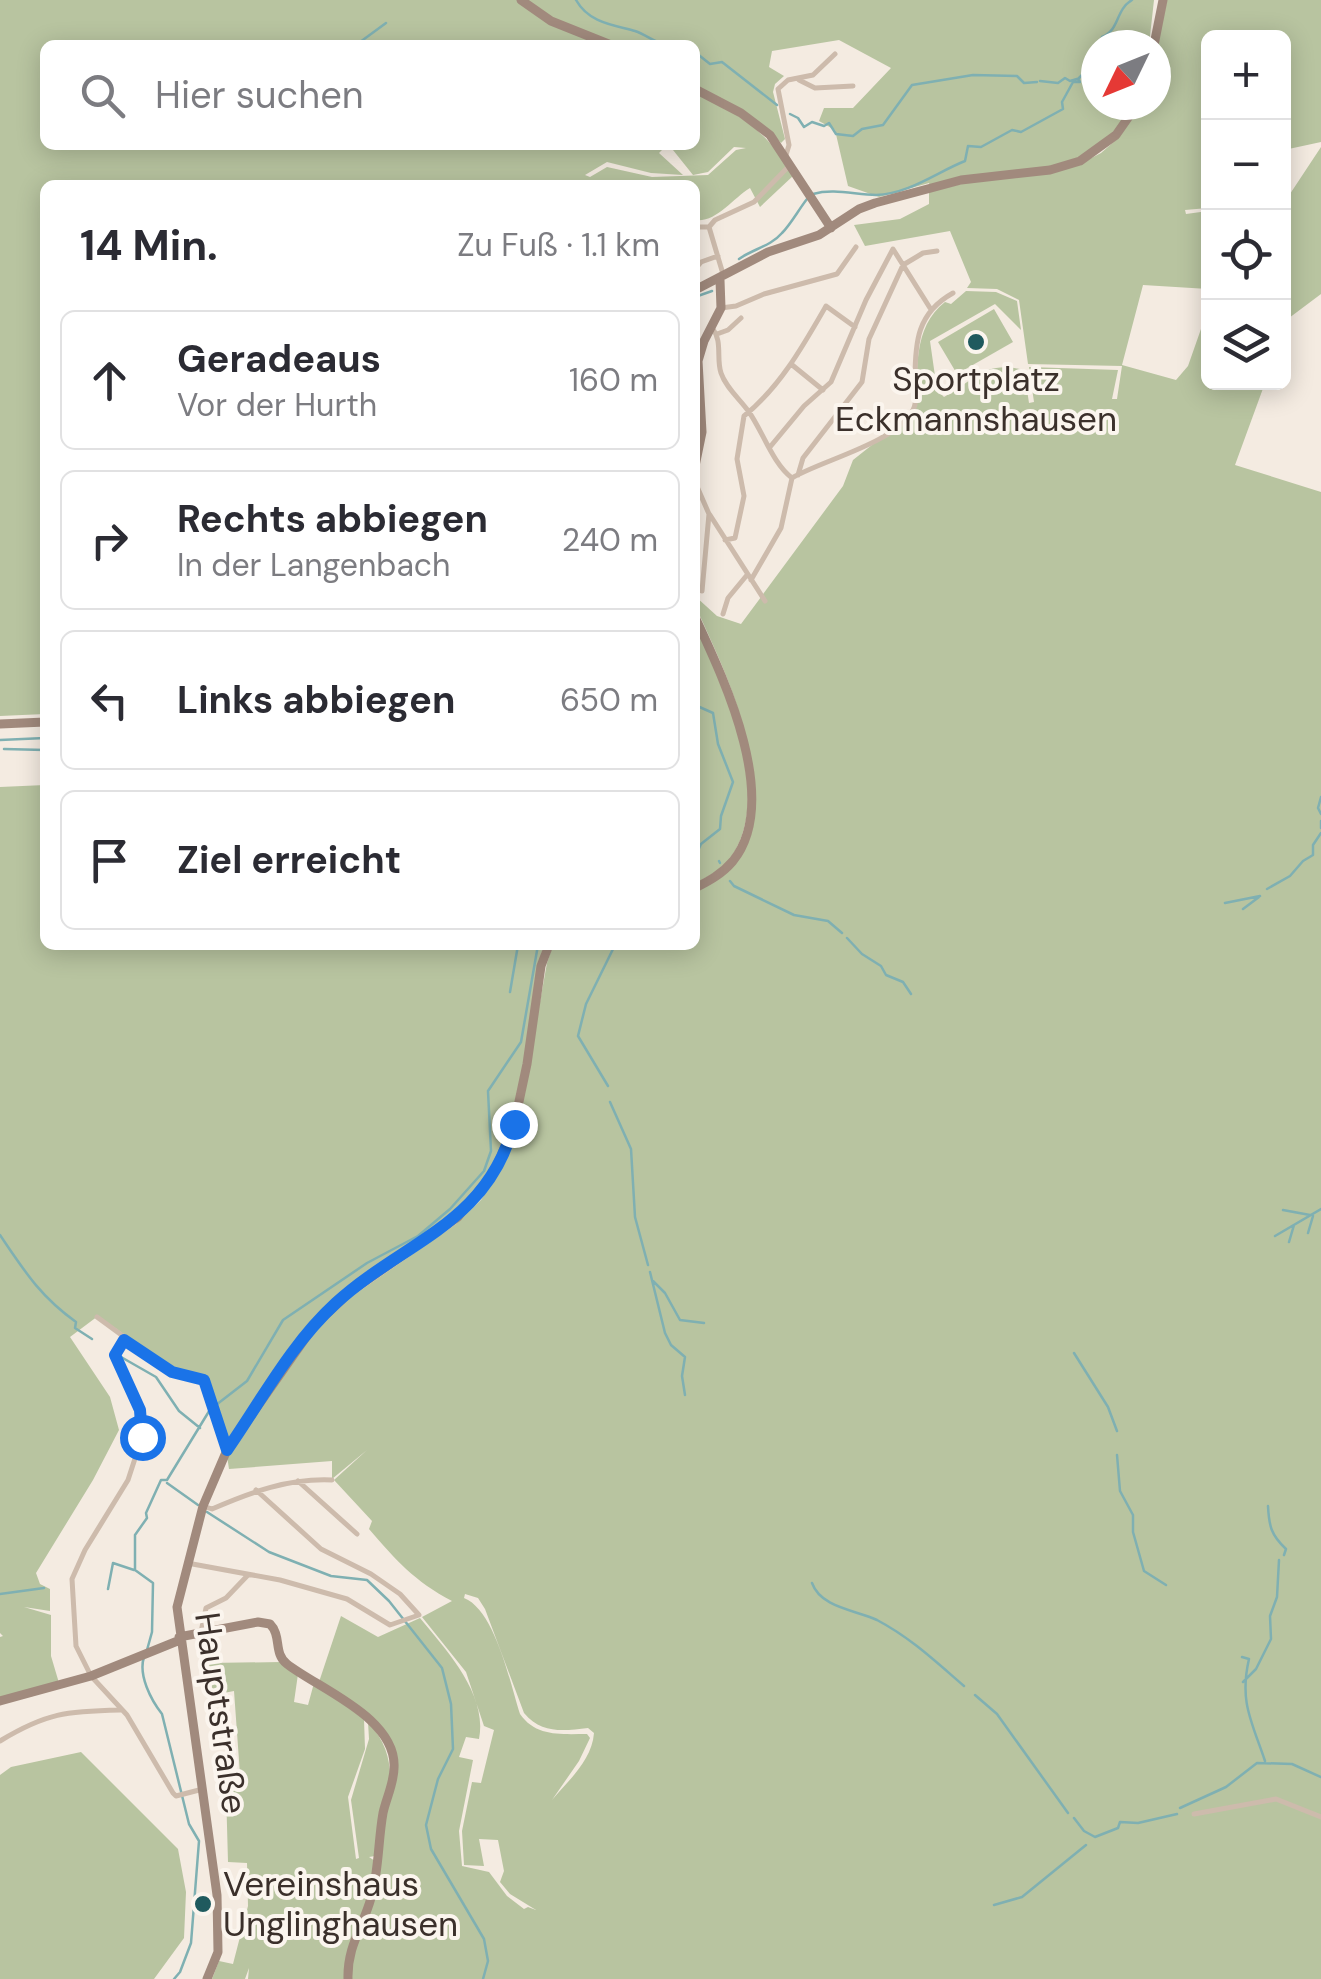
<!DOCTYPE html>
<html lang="de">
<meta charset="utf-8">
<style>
:root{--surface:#fff;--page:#f7f7f7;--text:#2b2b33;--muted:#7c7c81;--line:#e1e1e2}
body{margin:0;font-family:"DM Sans",sans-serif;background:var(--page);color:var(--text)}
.controls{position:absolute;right:30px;top:30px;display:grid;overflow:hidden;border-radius:15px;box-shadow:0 5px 25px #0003}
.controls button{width:90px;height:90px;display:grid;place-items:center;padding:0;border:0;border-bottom:2px solid var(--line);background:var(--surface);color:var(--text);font:50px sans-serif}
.compass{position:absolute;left:1081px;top:30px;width:90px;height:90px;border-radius:50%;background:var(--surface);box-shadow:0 5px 25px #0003;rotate:227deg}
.stop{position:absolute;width:30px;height:30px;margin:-22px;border:8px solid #1a73e8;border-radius:50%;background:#fff}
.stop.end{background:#1a73e8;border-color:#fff;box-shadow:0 2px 10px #0008}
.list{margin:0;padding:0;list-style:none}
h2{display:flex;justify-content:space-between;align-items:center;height:130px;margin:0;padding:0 40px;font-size:42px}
h2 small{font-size:32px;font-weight:400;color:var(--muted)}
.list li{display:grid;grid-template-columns:65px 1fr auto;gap:30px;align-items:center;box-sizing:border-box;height:140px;margin:0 20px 20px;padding:0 20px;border:2px solid var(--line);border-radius:15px}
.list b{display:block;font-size:38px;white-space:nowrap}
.list p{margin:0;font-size:32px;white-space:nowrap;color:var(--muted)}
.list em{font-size:32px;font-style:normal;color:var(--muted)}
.icon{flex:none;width:55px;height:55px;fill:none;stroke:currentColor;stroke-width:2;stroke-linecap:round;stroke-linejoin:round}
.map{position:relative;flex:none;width:1321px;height:1979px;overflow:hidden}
.search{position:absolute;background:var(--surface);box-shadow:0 5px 25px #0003;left:40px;top:40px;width:660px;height:110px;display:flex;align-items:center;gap:25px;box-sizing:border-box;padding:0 35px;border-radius:15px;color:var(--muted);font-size:38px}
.panel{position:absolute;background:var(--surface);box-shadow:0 5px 25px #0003;left:40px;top:180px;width:660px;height:770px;border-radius:15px}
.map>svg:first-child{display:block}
</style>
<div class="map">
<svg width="1321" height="1979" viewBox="0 0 1321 1979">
<rect width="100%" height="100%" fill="#f4ebe1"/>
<path fill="#b8c4a0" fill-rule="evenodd" d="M0,0H518L607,45H45V145H667L659,153L683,175L651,173L607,162L585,175L590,177L607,167L652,177L708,175L736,150L746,148L734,147L708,172L693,175L669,145H695V92C745,118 762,127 794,175L760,207L750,188C732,199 716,223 695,220V185H45V714L0,716Z
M526,0H1154L1149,45H1096V105H1133C1121,123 1110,140 1091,151C1055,174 974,179 930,186L929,183L879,197L848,186L835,130L819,121L824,108H853L891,68L839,40L772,51L769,67L784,76L775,84L773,92L785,139L781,143L769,130L695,86V45H616L548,16Z
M1167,0H1321V142L1284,150V38H1208V208L1185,210L1186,214L1208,211V289L1143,285L1122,365L1176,380L1188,366L1208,309V382L1265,383L1235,465L1321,492V1979H248L249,1968L245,1979H212L219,1961L233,1964L248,1906L247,1863L228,1862L226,1790L241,1788L234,1691L213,1695L209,1663L281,1662L298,1674L294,1702L308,1705L314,1683L364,1719L365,1749L348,1797L356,1859L359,1858L351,1800L369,1739L368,1722C407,1764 384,1806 375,1856L369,1857L375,1861V1893L386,1812L398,1766L382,1731L319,1682L341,1616L378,1637L420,1618C446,1650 488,1694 479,1739L466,1737L459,1757L473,1760L459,1831L462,1866L489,1872L507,1896L524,1909L528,1907L536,1910L510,1894L500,1882L504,1871L498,1840L479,1839L484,1866L464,1865L462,1831L472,1782L481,1783L494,1730L484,1726L466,1672L422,1617L452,1601C414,1581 396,1560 369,1529L372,1521L334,1480L367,1450L332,1479V1461L229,1469L227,1456L316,1330L338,1306L456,1224L481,1200L506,1161L517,1128L547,963L553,945H695V892C738,872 746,851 750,806C757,733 724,670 695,605V596L717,616L741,624L843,486L853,460L916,410C918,371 912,328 945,302L951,304L966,291L996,292L1017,301L1021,330L995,304L930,341L937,390L944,397C976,379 985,360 1024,370L1029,403L1034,402L1029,367L1118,370L1112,399H1117L1122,366L1028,364L1019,300L997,289L967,288L971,282L950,231L865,246L854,225L900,219L929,204V192L969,182L1078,165L1101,153L1117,139L1141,105H1156V53ZM465,1594L478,1598L485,1609L524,1713C542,1734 563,1731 588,1728L594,1733C592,1760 569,1780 552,1800L579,1761L590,1738L587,1734C561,1734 536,1737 520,1714C510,1683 495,1610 464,1598Z
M1321,147V294L1289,318L1284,333V203Z
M994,309L1013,342L957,374L938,342Z
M695,623C723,684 774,792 732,856C724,869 708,876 695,884Z
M45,785V945H543C530,1019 528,1118 485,1181C451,1231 393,1254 347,1290C298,1328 265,1390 230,1441L223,1442L209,1383L197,1374L178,1372L98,1316L70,1337L110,1397L119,1430L93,1480L36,1573L40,1584L50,1589V1611L24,1607L51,1615V1656L59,1683L0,1698V1637L3,1636L0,1633V787Z
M81,1752L178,1849L186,1892L184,1938L154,1979H0V1775L11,1767Z"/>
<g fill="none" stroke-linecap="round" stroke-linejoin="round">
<path stroke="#7fb0b2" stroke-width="2.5" d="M576,0C589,23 613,25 635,31C647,35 655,43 667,45
M356,45L386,23
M1100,45L1102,37C1120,30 1115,10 1132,0
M695,52L710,64L722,62L777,105
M1040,81L1058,83L1065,78L1070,81L1077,79
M790,114L798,118L804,127L812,122L824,126L829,123L836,134L853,136L862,129L883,125L912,85L973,75L1017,76L1024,83L1037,82
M813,194C834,188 856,195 876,195C909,194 937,172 965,161L968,146L981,147L1012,130L1021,132L1063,109L1062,102L1073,82H1080L1078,79L1086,71L1084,68L1096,53
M739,259C753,249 771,246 782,233C791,224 799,209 807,199
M695,297L712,291
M695,680V681
M695,705L713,713L718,744L733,782L721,816L720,829L701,844L695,857
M0,740L45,738
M4,749L45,750
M1321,797L1318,808L1321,814
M1321,821V828
M719,861L720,863
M730,881L734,886L794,915L828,921L842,933
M1267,889L1290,876L1303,861L1313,855V845L1321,833
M1225,903L1260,896
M1243,909L1259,897
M847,938L862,954L881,966L886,975L903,982L911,994
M510,992L518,945
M608,1086L578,1036L586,1004L615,945
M610,1102L631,1149L635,1217L648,1265
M1283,1210L1310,1215
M1308,1233L1313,1216
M0,1235C25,1272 40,1296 76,1322L75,1328L92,1339
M1275,1236L1321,1209
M1289,1242L1294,1225
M650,1272L665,1333L671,1345L685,1357L682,1376L685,1395
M653,1281L665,1293L680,1320L704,1323
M1074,1353L1108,1407L1117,1431
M121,1357L156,1377L179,1411L200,1428
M216,1405L247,1381L283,1320L367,1263L418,1236L450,1209L484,1171L491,1151L488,1091L521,1042L538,945
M1117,1455L1120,1491L1133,1515V1532L1144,1571L1166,1585
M167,1483L198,1505
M1268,1506C1269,1526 1271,1535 1286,1549L1284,1555
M207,1512L269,1552L331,1576L367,1580L389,1601L442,1668L451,1704L453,1749L438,1779L426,1825L431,1849L484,1939L488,1961L483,1979
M812,1583C821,1608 856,1610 877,1620C911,1638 935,1661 964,1686
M108,1589L113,1563L134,1570
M0,1594L44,1588
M147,1650L152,1632L153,1583L135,1570V1535L147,1518L146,1513L161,1480H167L211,1408
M144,1657C138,1675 151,1700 162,1714L189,1824L199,1841L191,1943L180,1972L174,1979
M1242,1657L1249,1659C1239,1702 1252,1722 1265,1761
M1243,1682L1256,1669L1271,1639L1270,1616L1277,1597L1279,1560
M975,1695L997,1714L1068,1813
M1180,1808L1226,1787L1257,1763L1292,1764L1321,1777
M1074,1818L1084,1831L1095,1837L1118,1828L1120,1822L1138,1823L1177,1814
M994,1905L1022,1897L1086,1845"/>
<path stroke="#cdbbac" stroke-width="5" d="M799,80L815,88L853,86
M786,155L789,145L778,89L788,80L813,75L835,54
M695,227H709
M695,269L701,262L718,256
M723,274L709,227L715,220L754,202L790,165
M721,308L736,306L764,294L837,274L856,247
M712,328C723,341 716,358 721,373C726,388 740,399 749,412C763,432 773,464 792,478
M717,334L728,330L741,318
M791,364L823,390
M770,447L804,406L831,382L866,300L893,249L930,308
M798,475L803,458L862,382L869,339L903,265L923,253L937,251
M792,478C822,460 896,443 913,410C918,401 915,389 915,379C915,342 917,313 953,293
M695,482L709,514L702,591
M710,515L765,601
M725,540L735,538L744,496L737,459L744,416C780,387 803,346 826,306L855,327
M751,580L781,528L792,478
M723,614L728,598L747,575
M97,1317L172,1372L204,1380L227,1450
M125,1340L115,1355L140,1411L142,1437L128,1480L85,1550L72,1579L76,1646L91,1676L127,1715L173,1793L176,1796L203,1789
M298,1481L357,1534
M203,1506L212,1509C251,1492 289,1478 332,1480
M187,1563L280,1580L347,1599L390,1625L419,1615L400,1594L371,1574L321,1549L256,1490
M201,1632L206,1608L226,1598L248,1575
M0,1741C46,1713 67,1711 120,1710
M1194,1814L1276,1799L1321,1817"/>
<path stroke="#a18a7d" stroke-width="9" d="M521,0L551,21L611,45
M1154,45L1163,0
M695,89L741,113L770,135L831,228
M695,290L768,252L819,235L859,209L875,203L961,180L1050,170L1080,161L1116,135L1137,105
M695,466L702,432L698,361L704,341L721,308L720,280
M695,617C723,677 782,800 733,861C722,874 709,881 695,888
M0,724L45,722
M179,1637L258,1622L270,1624C282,1636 273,1653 287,1664C319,1689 397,1718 394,1768C394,1783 386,1799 383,1813C378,1841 379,1871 371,1898C363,1927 347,1946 348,1979
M0,1701L91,1676L180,1640
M207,1979L218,1952L217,1895L177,1607L203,1506L227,1450L314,1326L350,1292L458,1217L494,1172L514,1125L527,1064L541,966L549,945"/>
</g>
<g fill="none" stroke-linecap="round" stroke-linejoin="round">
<path stroke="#1a73e8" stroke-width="12" d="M142,1437L140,1410L115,1355L124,1340L172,1372L204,1380L227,1450C261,1401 291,1344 336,1303C404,1241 487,1225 514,1124"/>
</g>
<g fill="#1f5a5e" stroke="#fbf5ee" stroke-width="4">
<circle cx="976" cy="342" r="10"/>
<circle cx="203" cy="1904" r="10"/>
</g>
<g text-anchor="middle" stroke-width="8" stroke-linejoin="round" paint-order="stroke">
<g font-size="35" fill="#3b302b" stroke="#fbf5ee">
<text x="976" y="391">Sportplatz<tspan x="976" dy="40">Eckmannshausen</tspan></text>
<text x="223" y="1896" text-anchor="start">Vereinshaus<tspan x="223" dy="40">Unglinghausen</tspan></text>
</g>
<g font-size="35" fill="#3b302b" stroke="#fbf5ee">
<text transform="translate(221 1713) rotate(82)" y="12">Hauptstraße</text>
</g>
</g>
</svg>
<div class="controls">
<button>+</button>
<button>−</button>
<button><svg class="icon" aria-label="locate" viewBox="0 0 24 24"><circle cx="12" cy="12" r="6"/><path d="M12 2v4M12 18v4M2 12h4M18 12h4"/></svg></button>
<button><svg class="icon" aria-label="layers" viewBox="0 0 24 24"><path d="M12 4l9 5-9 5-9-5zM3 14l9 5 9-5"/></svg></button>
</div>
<svg class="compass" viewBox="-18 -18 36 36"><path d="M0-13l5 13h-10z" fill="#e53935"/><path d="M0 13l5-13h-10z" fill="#7c7c81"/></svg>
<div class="stop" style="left:142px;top:1437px"></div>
<div class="stop end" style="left:514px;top:1124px"></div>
<div class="search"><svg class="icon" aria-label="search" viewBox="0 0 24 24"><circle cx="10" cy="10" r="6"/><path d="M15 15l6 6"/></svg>Hier suchen</div>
<section class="panel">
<h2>14 Min.<small>Zu Fuß · 1.1 km</small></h2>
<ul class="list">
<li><svg class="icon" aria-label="ahead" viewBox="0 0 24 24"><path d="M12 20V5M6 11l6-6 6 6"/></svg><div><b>Geradeaus</b><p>Vor der Hurth</p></div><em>160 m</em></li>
<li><svg class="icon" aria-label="right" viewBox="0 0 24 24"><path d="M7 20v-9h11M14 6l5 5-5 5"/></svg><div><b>Rechts abbiegen</b><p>In der Langenbach</p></div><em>240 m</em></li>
<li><svg class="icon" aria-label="left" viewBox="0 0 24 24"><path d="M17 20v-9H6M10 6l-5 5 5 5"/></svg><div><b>Links abbiegen</b></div><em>650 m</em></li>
<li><svg class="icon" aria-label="arrive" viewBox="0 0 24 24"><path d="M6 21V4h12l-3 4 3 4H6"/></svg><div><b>Ziel erreicht</b></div></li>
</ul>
</section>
</div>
